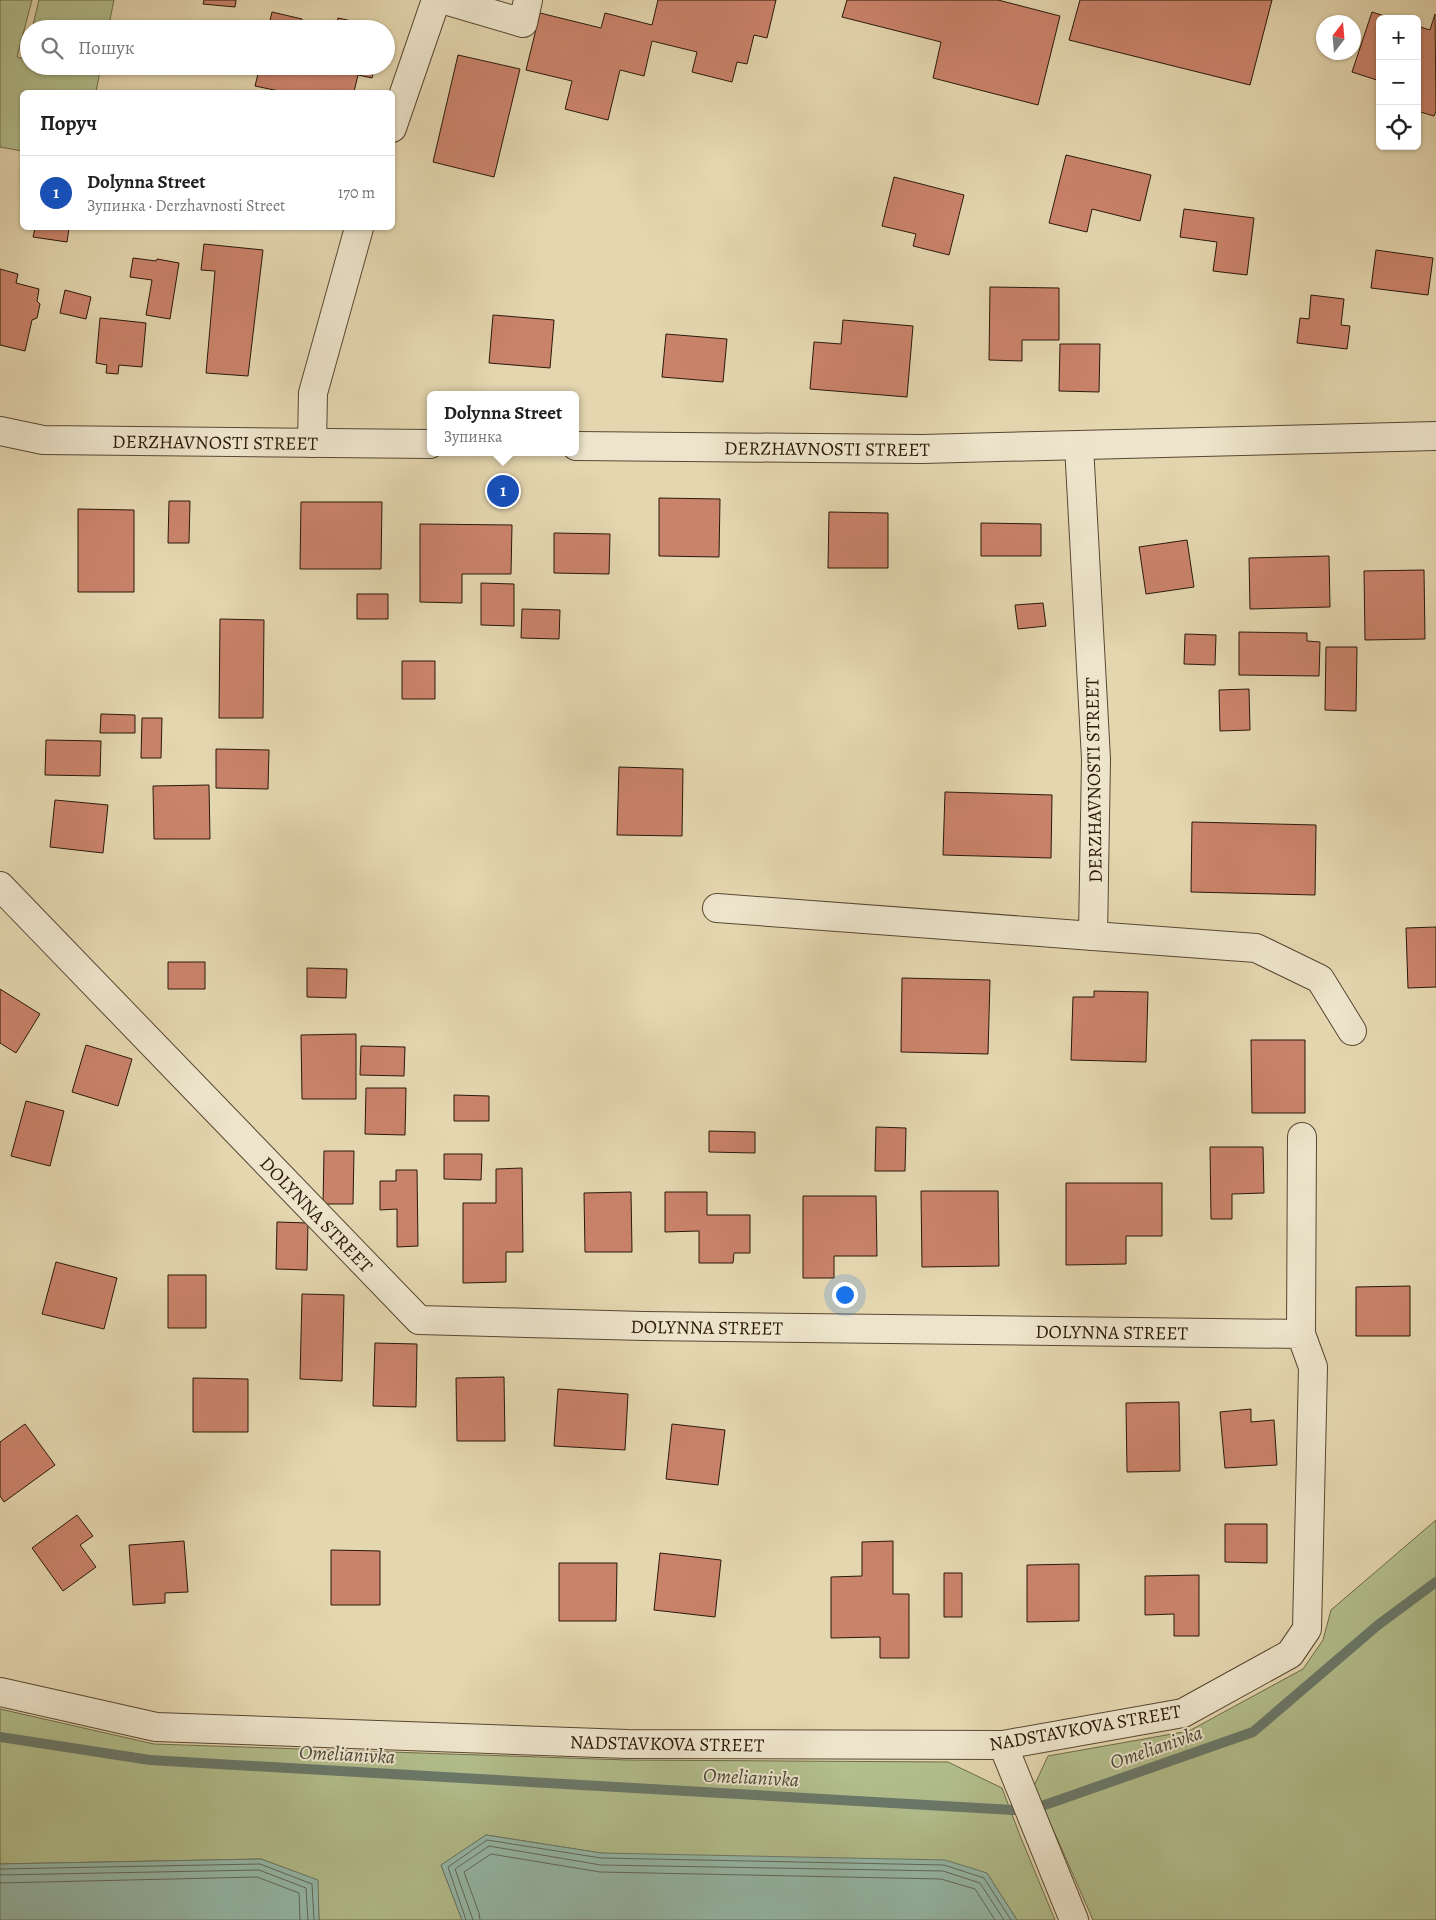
<!DOCTYPE html>
<html lang="uk">
<meta charset="utf-8">
<style>
:root{--surface:#fff;--page:#f2f2f2;--text:#222;--muted:#767676;--line:#e0e0e0;--accent:#8f2418}
body{margin:0;font-family:Alegreya,serif;background:var(--page);color:var(--text)}
.controls{position:absolute;right:15px;top:15px;display:grid;overflow:hidden;border-radius:8px;box-shadow:0 1px 4px #0004}
.controls button{width:45px;height:45px;display:grid;place-items:center;padding:0;border:0;border-bottom:1px solid var(--line);background:var(--surface);color:var(--text);font:25px sans-serif}
.compass{position:absolute;left:1316px;top:15px;width:45px;height:45px;border-radius:50%;background:var(--surface);box-shadow:0 1px 4px #0004;rotate:16deg}
.you{position:absolute;left:844px;top:1294px;width:18px;height:18px;margin:-12px;border:4px solid #fff;border-radius:50%;background:#1a73e8;box-shadow:0 0 0 8px #1a73e833}
.badge{display:grid;place-items:center;width:32px;height:32px;border-radius:50%;background:var(--accent);color:#fff;font-size:16px;font-weight:700}
.pin{position:absolute;translate:-50% -50%;border:2px solid #fff;box-shadow:0 1px 5px #0006}
.popup{position:absolute;left:427px;top:391px;width:152px;height:65px;box-sizing:border-box;display:grid;place-content:center;border-radius:8px;background:var(--surface);filter:drop-shadow(0 1px 4px #0005);font-size:16px;white-space:nowrap;color:var(--muted)}
.popup b{font-size:19px;color:var(--text)}
.popup::after{content:'';position:absolute;left:50%;top:100%;margin-left:-10px;border:10px solid transparent;border-top-color:var(--surface)}
.list{margin:0;padding:0;list-style:none}
h2{display:flex;justify-content:space-between;align-items:center;height:65px;margin:0;padding:0 20px;font-size:21px}
h2 small{font-size:16px;font-weight:400;color:var(--muted)}
.list li{display:grid;grid-template-columns:32px 1fr auto;gap:15px;align-items:center;box-sizing:border-box;height:75px;padding:0 20px;border-top:1px solid var(--line)}
.list b{display:block;font-size:19px;white-space:nowrap}
.list p{margin:0;font-size:16px;white-space:nowrap;color:var(--muted)}
.list em{font-size:16px;font-style:normal;color:var(--muted)}
.icon{flex:none;width:28px;height:28px;fill:none;stroke:currentColor;stroke-width:2;stroke-linecap:round;stroke-linejoin:round}
.map{position:relative;flex:none;width:1436px;height:1920px;overflow:hidden}
.search{position:absolute;background:var(--surface);box-shadow:0 1px 4px #0004;left:20px;top:20px;width:375px;height:55px;display:flex;align-items:center;gap:12px;box-sizing:border-box;padding:0 18px;border-radius:28px;color:var(--muted);font-size:19px}
.panel{position:absolute;background:var(--surface);box-shadow:0 1px 4px #0004;left:20px;top:90px;width:375px;height:140px;border-radius:8px}
.map>svg:first-child{display:block}
</style>
<div class="map">
<svg width="1436" height="1920" viewBox="0 0 1436 1920">
<rect width="100%" height="100%" fill="#e4d6af"/>
<filter id="stains"><feTurbulence type="fractalNoise" baseFrequency=".004" numOctaves="4"/><feColorMatrix values="0 0 0 0 .2 0 0 0 0 .09 0 0 0 0 .02 0 0 0 .5 -.17"/></filter>
<radialGradient id="worn" r=".72"><stop offset=".6" stop-color="#630" stop-opacity="0"/><stop offset="1" stop-color="#630" stop-opacity=".3"/></radialGradient>
<path fill="#b2be8c" stroke="#6e6b4a" d="M0,0H32L17,57L25,59L29,44V66H101L96,92H22V151L0,147Z
M39,0H114L108,29H32Z
M1436,1520V1920H1093L1034,1786L1048,1756L1189,1731L1303,1669L1323,1640L1331,1610Z
M0,1709L154,1744L627,1760L948,1762L1002,1788L1021,1838L1055,1920H1017L987,1873L601,1853L486,1835L441,1865L462,1920H319L317,1880L261,1859L0,1864Z"/>
<path fill="#95b9aa" stroke="#6a796a" d="M486,1835L601,1853L945,1860L987,1873L1017,1920H462L441,1865Z
M261,1859L318,1880L319,1920H0V1864Z"/>
<g fill="none" stroke-linecap="round" stroke-linejoin="round">
<path stroke="#60685a" stroke-width="1" d="M0,1869L260,1864L312,1884L314,1920
M0,1875L259,1870L306,1888L308,1920
M0,1883L257,1877L299,1893L300,1920
M466,1920L448,1867L487,1840L601,1858L944,1865L984,1878L1011,1920
M473,1920L455,1869L489,1846L601,1865L943,1871L980,1883L1004,1920
M480,1920L479,1913L464,1872L491,1854L600,1872L941,1879L975,1889L995,1920"/>
<path stroke="#6a796a" stroke-width="10" d="M0,1737L150,1760L1013,1810L1039,1807L1253,1732L1378,1625L1436,1582"/>
</g>
<path fill="#ca836b" stroke="#2a1809" d="M204,0H236L235,7L203,4Z
M658,0H776L767,38L754,35L747,64L737,62L732,82L692,72L697,52L652,41L644,76L620,70L608,120L565,109L572,81L526,70L540,13L601,28L605,13L652,25Z
M847,0H998L1060,16L1038,105L933,78L941,42L842,17Z
M1080,0H1272L1250,85L1069,40Z
M272,12L302,19L301,24L322,29H268Z
M1372,12L1394,19H1380V81L1352,72Z
M1435,14L1436,111L1434,116L1417,111V26L1430,30Z
M338,18L383,28V29H335Z
M458,55L520,69L494,177L433,162Z
M260,66H375L372,78L358,75L354,92H284L255,86Z
M1066,155L1151,175L1140,221L1092,209L1087,232L1049,223Z
M894,177L964,195L949,255L913,246L916,234L882,226Z
M1184,209L1254,218L1247,275L1213,271L1217,242L1180,237Z
M35,228H69L67,242L33,237Z
M204,244L263,250L248,376L206,373L215,271L201,270Z
M1376,250L1433,258L1428,295L1371,288Z
M133,258L156,261L157,259L179,263L170,319L146,315L152,280L130,277Z
M0,269L18,274L16,283L39,289L37,301L40,304L37,318L32,320L25,351L0,345Z
M990,287L1059,288V340H1022V361L989,360Z
M65,290L91,297L86,319L60,313Z
M1311,295L1344,299L1341,325L1350,326L1347,349L1297,343L1300,318L1309,319Z
M493,315L554,320L550,368L489,363Z
M100,318L146,323L142,367L119,365L118,374L106,373L107,365L96,363Z
M843,320L913,326L907,397L810,389L814,342L841,344Z
M666,334L727,339L723,382L662,377Z
M1060,344H1100L1099,392L1059,391Z
M659,498L720,499L719,557L659,556Z
M169,501H190L189,543H168Z
M301,502H382L381,569H300Z
M78,509L134,510V592H78Z
M829,512L888,513V568H828Z
M981,523L1041,524V556H981Z
M420,524L512,525L511,574H462V603L420,602Z
M554,533L610,534L609,574L554,573Z
M1187,540L1194,587L1146,594L1139,547Z
M1329,556L1330,607L1250,609L1249,558Z
M1424,570L1425,639L1365,640L1364,571Z
M481,583L514,584V626L481,625Z
M357,594H388V619H357Z
M1043,603L1046,626L1018,629L1015,605Z
M522,609L560,610L559,639L521,638Z
M220,619L264,620L263,718H219Z
M1239,632L1307,633V641L1320,642L1319,676L1239,675Z
M1185,634L1216,635L1215,665L1184,664Z
M1326,647H1357L1356,711L1325,710Z
M402,661H435V699H402Z
M1249,689L1250,730L1220,731L1219,690Z
M101,714L135,715V733H100Z
M142,718H162L161,758H141Z
M46,740L101,741L100,776L45,775Z
M216,749L269,750L268,789L216,788Z
M619,767L683,769L682,836L617,835Z
M209,785L210,839H154L153,786Z
M945,792L1052,795L1051,858L943,855Z
M55,800L108,805L103,853L50,847Z
M1192,822L1316,825L1315,895L1191,892Z
M1436,927V987L1408,988L1406,928Z
M168,962H205V989H168Z
M307,968L347,969L346,998L307,997Z
M902,978L990,980L988,1054L901,1052Z
M0,989L40,1014L16,1053L0,1043Z
M1094,991L1148,992L1146,1062L1071,1060L1073,997H1094Z
M356,1034V1099H302L301,1035Z
M1251,1040H1305V1113H1252Z
M86,1045L132,1059L118,1106L72,1092Z
M361,1046L405,1047L404,1076L360,1075Z
M366,1088H406L405,1135L365,1134Z
M454,1095L489,1096V1121H454Z
M26,1101L64,1111L50,1166L11,1156Z
M876,1127L906,1128L905,1171H875Z
M709,1131L755,1132V1153L709,1152Z
M1210,1147H1263L1264,1193L1232,1194V1219H1211Z
M324,1151H354L353,1204H323Z
M444,1154H482L481,1180L444,1179Z
M522,1168L523,1252H506V1282L463,1283V1203H496V1169Z
M396,1170H417L418,1246L397,1247V1209L380,1210V1181H396Z
M1066,1183H1162V1236H1126V1264L1066,1265Z
M921,1191H998L999,1266L922,1267Z
M631,1192L632,1252H585L584,1193Z
M665,1192H707V1215H750V1253H734L733,1263H699V1231L665,1232Z
M803,1196H876L877,1256H834V1278H803Z
M277,1222L308,1223L307,1270L276,1269Z
M56,1262L117,1278L104,1329L42,1314Z
M168,1275H206V1328H168Z
M1410,1286V1336H1356V1287Z
M302,1294L344,1295L342,1381L300,1379Z
M375,1343L417,1344L416,1407L373,1406Z
M504,1377L505,1441H457L456,1378Z
M193,1378L248,1379V1432H193Z
M558,1389L628,1394L625,1450L554,1446Z
M1179,1402L1180,1471L1127,1472L1126,1403Z
M1251,1409V1422L1274,1420L1277,1465L1225,1468L1220,1412Z
M25,1424L55,1465L4,1502L0,1496V1442Z
M672,1424L725,1430L718,1485L666,1479Z
M77,1515L93,1536L80,1545L96,1567L63,1591L32,1548Z
M1225,1524H1267V1563L1225,1562Z
M184,1541L188,1592L165,1593V1603L133,1605L129,1545Z
M893,1541V1594H909V1658H880V1637L831,1638V1577L862,1576V1542Z
M331,1550L380,1551V1605H331Z
M660,1553L721,1560L715,1617L654,1610Z
M559,1563H617L616,1621H559Z
M1079,1564V1621L1027,1622V1565Z
M944,1573H962V1617H944Z
M1199,1575V1636H1174V1614L1145,1615V1576Z"/>
<g fill="none" stroke-linecap="round" stroke-linejoin="round">
<g stroke="#584832" stroke-width="30">
<g id="minor">
<path d="M445,0L523,23L528,0"/>
<path d="M392,128L436,0"/>
<path id="s1" d="M0,431L43,440L430,444"/>
<path d="M312,443L313,393L359,228"/>
<path id="s2" d="M576,446L922,449L1436,436"/>
<path id="s3" d="M0,886L419,1320L644,1326L1301,1334L1313,1367L1307,1629L1290,1654L1183,1713L1003,1745L627,1744L156,1727L0,1692"/>
<path d="M717,908L1093,936L1096,759L1079,445"/>
<path d="M1093,936L1256,948L1320,979L1352,1031"/>
<path d="M1301,1334L1302,1137"/>
<path d="M1003,1745L1074,1920"/>
</g>
</g>
<use href="#minor" stroke="#ede4cb" stroke-width="28"/>
</g>
<g text-anchor="middle" stroke-width="4" stroke-linejoin="round" paint-order="stroke">
<g font-size="19" fill="#2a1809" stroke="#ede4cb">
<text dy="7" stroke="none"><textPath href="#s1" startOffset="216">DERZHAVNOSTI STREET</textPath></text>
<text dy="7" stroke="none"><textPath href="#s2" startOffset="251">DERZHAVNOSTI STREET</textPath></text>
<text transform="translate(1093 780) rotate(-91)" y="7">DERZHAVNOSTI STREET</text>
<text dy="7" stroke="none"><textPath href="#s3" startOffset="456">DOLYNNA STREET</textPath></text>
<text dy="7" stroke="none"><textPath href="#s3" startOffset="891">DOLYNNA STREET</textPath></text>
<text dy="7" stroke="none"><textPath href="#s3" startOffset="1296">DOLYNNA STREET</textPath></text>
<text transform="translate(1085 1727) rotate(-10)" y="7">NADSTAVKOVA STREET</text>
<text transform="translate(667 1743) rotate(1)" y="7">NADSTAVKOVA STREET</text>
</g>
<g font-size="20" font-style="italic" fill="#4a4839" stroke="#ede4cb">
<text transform="translate(1156 1747) rotate(-19)" y="7">Omelianivka</text>
<text transform="translate(347 1754) rotate(3)" y="7">Omelianivka</text>
<text transform="translate(751 1777) rotate(3)" y="7">Omelianivka</text>
</g>
</g>
<rect width="100%" height="100%" filter="url(#stains)"/>
<rect width="100%" height="100%" fill="url(#worn)"/>
</svg>
<div class="controls">
<button>+</button>
<button>−</button>
<button><svg class="icon" aria-label="locate" viewBox="0 0 24 24"><circle cx="12" cy="12" r="6"/><path d="M12 2v4M12 18v4M2 12h4M18 12h4"/></svg></button>
</div>
<svg class="compass" viewBox="-18 -18 36 36"><path d="M0-13l5 13h-10z" fill="#e53935"/><path d="M0 13l5-13h-10z" fill="#767676"/></svg>
<div class="you"></div>
<div class="pin badge" style="left:503px;top:491px;background:#1a4fb4">1</div>
<div class="popup"><b>Dolynna Street</b>Зупинка</div>
<div class="search"><svg class="icon" aria-label="search" viewBox="0 0 24 24"><circle cx="10" cy="10" r="6"/><path d="M15 15l6 6"/></svg>Пошук</div>
<section class="panel">
<h2>Поруч<small></small></h2>
<ul class="list">
<li><span class="badge" style="background:#1a4fb4">1</span><div><b>Dolynna Street</b><p>Зупинка · Derzhavnosti Street</p></div><em>170 m</em></li>
</ul>
</section>
</div>
